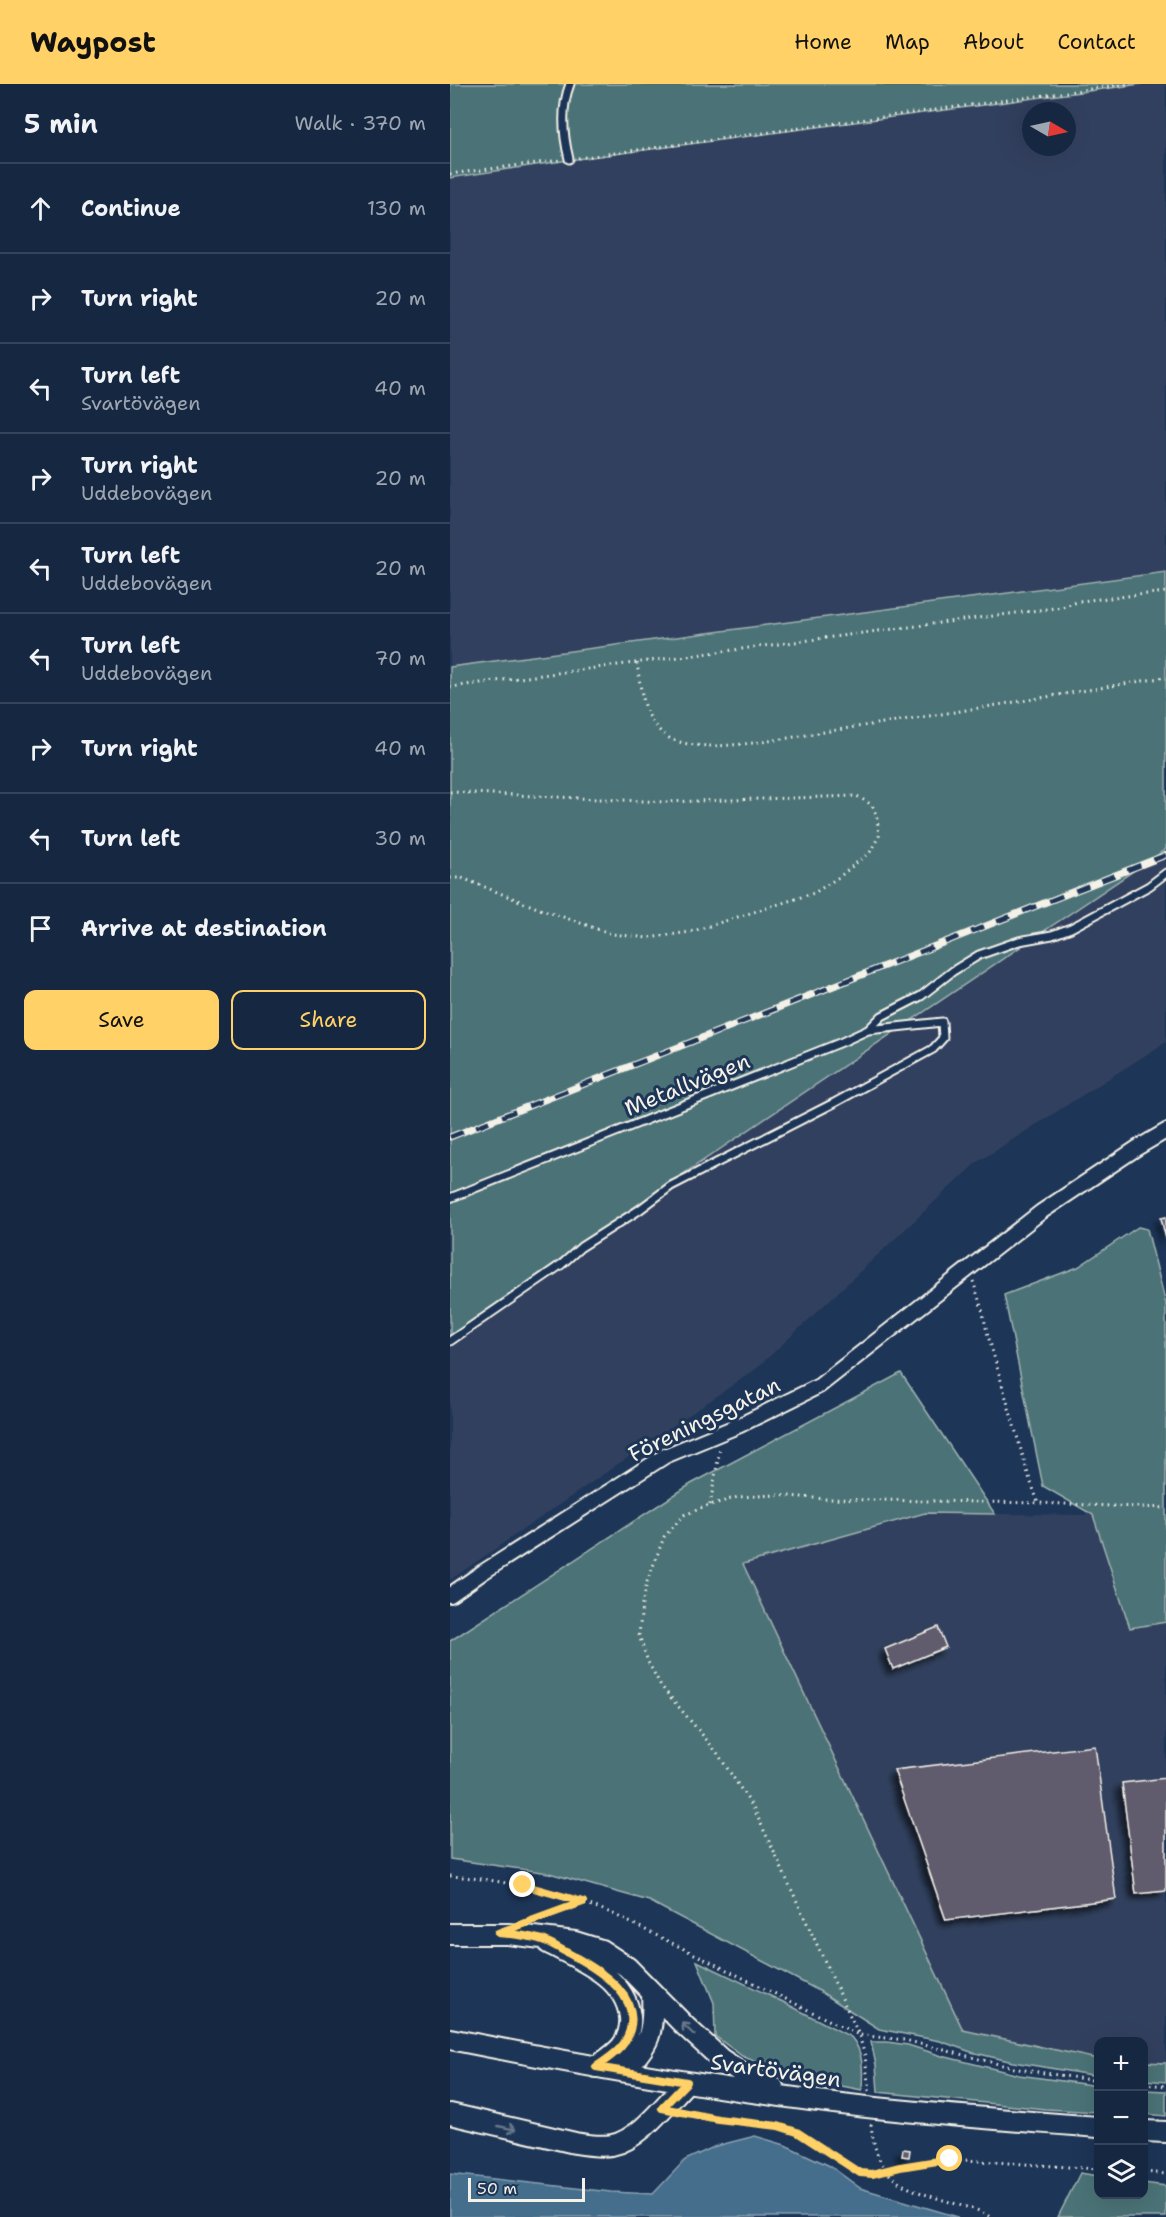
<!DOCTYPE html>
<meta charset="utf-8">
<style>
:root{--surface:#162841;--page:#23344c;--text:#f1f3f6;--muted:#9ea6b1;--line:#35445a;--accent:#ffd166}
body{margin:0;font-family:"Shantell Sans",sans-serif;background:var(--page);color:var(--text)}
.controls{position:absolute;right:18px;bottom:18px;display:grid;overflow:hidden;border-radius:12px;box-shadow:0 6px 24px #0002}
.controls button{width:54px;height:54px;display:grid;place-items:center;padding:0;border:0;border-bottom:2px solid var(--line);background:var(--surface);color:var(--text);font:30px sans-serif}
.compass{position:absolute;left:572px;top:18px;width:54px;height:54px;border-radius:50%;background:var(--surface);box-shadow:0 6px 24px #0002;rotate:99deg}
.scale{position:absolute;left:18px;bottom:15px;width:117px;box-sizing:border-box;padding-left:6px;border:3px solid #f4f1e8;border-top:0;font-size:16px;line-height:21px;white-space:nowrap;color:#f4f1e8;-webkit-text-stroke:4px #1d3557;paint-order:stroke}
.stop{position:absolute;width:18px;height:18px;margin:-14px;border:4px solid #ffd166;border-radius:50%;background:#fff}
.stop.end{background:#ffd166;border-color:#fff;box-shadow:0 2px 6px #0008}
.list{margin:0;padding:0;list-style:none}
h2{display:flex;justify-content:space-between;align-items:center;height:78px;margin:0;padding:0 24px;font-size:26px}
h2 small{font-size:20px;font-weight:400;color:var(--muted)}
.list li{display:grid;grid-template-columns:39px 1fr auto;gap:18px;align-items:center;box-sizing:border-box;height:90px;padding:0 24px;border-top:2px solid var(--line)}
.list b{display:block;font-size:22px;white-space:nowrap}
.list p{margin:0;font-size:20px;white-space:nowrap;color:var(--muted)}
.list em{font-size:20px;font-style:normal;color:var(--muted)}
.actions{display:flex;gap:12px;padding:18px 24px}
.actions a{flex:1;padding:14px 0;border:2px solid var(--accent);border-radius:12px;text-align:center;font-size:21px;color:var(--accent)}
.actions .main{background:var(--accent);color:#111}
.icon{flex:none;width:33px;height:33px;fill:none;stroke:currentColor;stroke-width:2;stroke-linecap:round;stroke-linejoin:round}
.map{position:relative;flex:none;width:716px;height:2133px;overflow:hidden}
header{display:flex;align-items:center;gap:36px;box-sizing:border-box;height:84px;padding:0 30px;background:var(--accent);color:#111}
header strong{font-size:28px}
nav{display:flex;gap:33px;margin-inline-start:auto;font-size:21px}
main{display:flex}
aside{flex:1;background:var(--surface)}
.map>svg:first-child{display:block}
</style>
<header>
<strong>Waypost</strong>
<nav><a>Home</a><a>Map</a><a>About</a><a>Contact</a></nav>
</header>
<main>
<aside>
<h2>5 min<small>Walk · 370 m</small></h2>
<ul class="list">
<li><svg class="icon" aria-label="ahead" viewBox="0 0 24 24"><path d="M12 20V5M6 11l6-6 6 6"/></svg><div><b>Continue</b></div><em>130 m</em></li>
<li><svg class="icon" aria-label="right" viewBox="0 0 24 24"><path d="M7 20v-9h11M14 6l5 5-5 5"/></svg><div><b>Turn right</b></div><em>20 m</em></li>
<li><svg class="icon" aria-label="left" viewBox="0 0 24 24"><path d="M17 20v-9H6M10 6l-5 5 5 5"/></svg><div><b>Turn left</b><p>Svartövägen</p></div><em>40 m</em></li>
<li><svg class="icon" aria-label="right" viewBox="0 0 24 24"><path d="M7 20v-9h11M14 6l5 5-5 5"/></svg><div><b>Turn right</b><p>Uddebovägen</p></div><em>20 m</em></li>
<li><svg class="icon" aria-label="left" viewBox="0 0 24 24"><path d="M17 20v-9H6M10 6l-5 5 5 5"/></svg><div><b>Turn left</b><p>Uddebovägen</p></div><em>20 m</em></li>
<li><svg class="icon" aria-label="left" viewBox="0 0 24 24"><path d="M17 20v-9H6M10 6l-5 5 5 5"/></svg><div><b>Turn left</b><p>Uddebovägen</p></div><em>70 m</em></li>
<li><svg class="icon" aria-label="right" viewBox="0 0 24 24"><path d="M7 20v-9h11M14 6l5 5-5 5"/></svg><div><b>Turn right</b></div><em>40 m</em></li>
<li><svg class="icon" aria-label="left" viewBox="0 0 24 24"><path d="M17 20v-9H6M10 6l-5 5 5 5"/></svg><div><b>Turn left</b></div><em>30 m</em></li>
<li><svg class="icon" aria-label="arrive" viewBox="0 0 24 24"><path d="M6 21V4h12l-3 4 3 4H6"/></svg><div><b>Arrive at destination</b></div></li>
</ul>
<div class="actions"><a class="main">Save</a><a>Share</a></div>
</aside>
<div class="map">
<svg width="716" height="2133" viewBox="0 0 716 2133">
<defs>
<filter id="shadow"><feDropShadow dx="-5.5" dy="5.5" stdDeviation="3" flood-color="#0009"/></filter>
</defs>
<rect width="100%" height="100%" fill="#1d3557"/>
<filter id="ink" filterUnits="userSpaceOnUse"><feTurbulence type="fractalNoise" baseFrequency=".0167" numOctaves="2"/><feDisplacementMap in="SourceGraphic" scale="12" xChannelSelector="R" yChannelSelector="G"/><feConvolveMatrix kernelMatrix="1 2 1 2 8 2 1 2 1" color-interpolation-filters="sRGB"/></filter>
<g filter="url(#ink)">
<path fill="#31415e" fill-rule="evenodd" d="M691,0H716V488L0,583V94L119,76ZM581,27H617V63H581Z
M716,765V958L526,1079L306,1285L0,1496V1255L156,1142Z
M475,1429L643,1431L680,1544L716,1538V1979L694,1978V1958H648V1975H639L513,1946L293,1480Z"/>
<path fill="#4b7377" stroke="#a0b2b0" stroke-width="1.5" d="M0,0H691L119,76L0,94Z
M716,488V765L156,1142L0,1255V583Z
M688,1143L697,1145L716,1220V1538L680,1544L643,1431L593,1402L554,1211L628,1183Z
M451,1289L545,1430L475,1429L293,1480L513,1946L648,1975V1992L563,1978L521,1968L490,1957L429,1945L371,1908L199,1817L99,1789L0,1775V1557L241,1400Z
M247,1877L333,1918L401,1953C414,1968 413,1987 412,2006L337,1991L292,1972L265,1952L264,1919Z
M421,1958H437L458,1961L492,1972L569,1991L648,2002V2028L595,2025L428,2008L426,1981Z
M694,1978L716,1979V1998L694,1996Z
M694,2006L716,2007V2032L694,2030Z
M630,2089L648,2092V2110H694V2099L716,2102V2133H608Z"/>
<path fill="#446e8c" stroke="#8aa2b1" stroke-width="1.5" d="M305,2052L335,2061L380,2082L410,2104L508,2133H0V2090L161,2108L203,2110L235,2076L266,2062Z"/>
<path fill="#605c6e" stroke="#f4f1e8" stroke-width="1.5" filter="url(#shadow)" d="M716,1133V1155L711,1134Z
M488,1543L496,1563L443,1585L435,1565Z
M645,1662L666,1815L496,1836L444,1686Z
M716,1694V1807L686,1810L672,1699Z
M453,2065L460,2066L459,2073L452,2072Z"/>
<g fill="none" stroke-linecap="round" stroke-linejoin="round">
<g stroke="#f4f1e8" stroke-width="11">
<path id="lane" d="M119,75C113,51 111,23 120,0
M418,946L432,932L471,912L503,887L529,871L569,857L602,851L621,844L699,802L716,789
M0,1114L392,958L418,946L492,938L493,954L483,965L384,1019L221,1102L189,1126L131,1163L112,1180L0,1257"/>
</g>
<g stroke="#f4f1e8" stroke-width="18">
<path id="street" d="M0,1511L33,1488L215,1372L290,1341L369,1302L591,1128L687,1064L716,1047"/>
</g>
<g stroke="#f4f1e8" stroke-width="24">
<path id="secondary" d="M0,1850H58L125,1858L151,1866L177,1883L235,1942L271,1975L295,1991L323,2003
M98,1859C130,1876 175,1892 180,1933C181,1943 178,1955 171,1963C164,1971 154,1977 146,1983
M0,1955C135,1982 271,2006 408,2022C488,2031 568,2037 648,2043
M172,1987C201,1961 204,1947 202,1909
M0,2030L125,2059C137,2061 150,2063 162,2061C190,2056 217,2018 237,1998
M694,2047L716,2048"/>
</g>
<path stroke="#f4f1e8" stroke-width="3" stroke-dasharray="1.5 4.5" stroke-linecap="butt" d="M128,74L677,0
M0,90L110,76
M187,579C191,606 193,640 221,655C232,660 249,662 261,662C309,661 358,650 406,643C509,628 613,610 716,593
M0,603L612,523L630,517L716,508
M0,708L214,718L407,712L422,721L427,733L429,752L420,768L389,793L364,809L240,848L198,854L162,850L90,825L12,794H0
M523,1197L532,1225L537,1248L578,1390L588,1418
M260,1421L270,1364
M0,1792C56,1796 108,1808 161,1829L409,1951L455,1956L568,1985L648,1997
M83,1836L131,1819
M694,2000L716,2002
M419,2007L415,1972L409,1951L304,1725L266,1667L211,1602L198,1578L189,1551L192,1521L197,1498L214,1453L234,1431L260,1421L288,1413L326,1411L376,1415L588,1419L716,1424
M232,2027L269,2035L328,2042L347,2047L410,2089L422,2090L450,2083L500,2075L648,2085
M421,2040C427,2102 457,2104 509,2121C519,2124 531,2126 540,2133
M694,2088L716,2090"/>
<use href="#lane" stroke="#1d3557" stroke-width="7"/>
<use href="#street" stroke="#1d3557" stroke-width="14"/>
<use href="#secondary" stroke="#1d3557" stroke-width="20"/>
<g stroke="#f4f1e8" stroke-width="7">
<path id="rail" d="M0,1053L716,771"/>
</g>
<use href="#rail" stroke="#1d3557" stroke-width="4.5" stroke-dasharray="14" stroke-linecap="butt"/>
</g>
<defs><path id="oneway-shaft" d="M-6 0H5M1.5-3L5.5 0L1.5 3" fill="none" stroke-width="1.6" stroke-linecap="round" stroke-linejoin="round" transform="scale(1.5)"/></defs>
<g stroke="#68778a">
<use href="#oneway-shaft" transform="translate(238 1945) rotate(-136)"/>
<use href="#oneway-shaft" transform="translate(57 2044) rotate(13)"/>
</g>
</g>
<g fill="none" stroke-linecap="round" stroke-linejoin="round" filter="url(#ink)">
<path stroke="#ffd166" stroke-width="8" d="M73,1801L133,1818L48,1849C61,1850 76,1851 89,1855C99,1857 109,1865 118,1869C149,1886 201,1915 174,1959C168,1969 155,1976 146,1983L237,1998L212,2024L268,2035L328,2042L347,2048L410,2089L422,2090L450,2083L500,2075"/>
</g>
<g text-anchor="middle" stroke-width="6" stroke-linejoin="round" paint-order="stroke">
<g font-size="22" fill="#f4f1e8" stroke="#1d3557">
<text transform="translate(237 1000) rotate(-22)" y="8">Metallvägen</text>
<text transform="translate(254 1335) rotate(-26)" y="8">Föreningsgatan</text>
<text transform="translate(326 1986) rotate(8)" y="8">Svartövägen</text>
</g>
</g>
</svg>
<div class="controls">
<button>+</button>
<button>−</button>
<button><svg class="icon" aria-label="layers" viewBox="0 0 24 24"><path d="M12 4l9 5-9 5-9-5zM3 14l9 5 9-5"/></svg></button>
</div>
<svg class="compass" viewBox="-18 -18 36 36"><path d="M0-13l5 13h-10z" fill="#e53935"/><path d="M0 13l5-13h-10z" fill="#9ea6b1"/></svg>
<div class="scale">50 m</div>
<div class="stop" style="left:500px;top:2075px"></div>
<div class="stop end" style="left:73px;top:1801px"></div>
</div>
</main>
